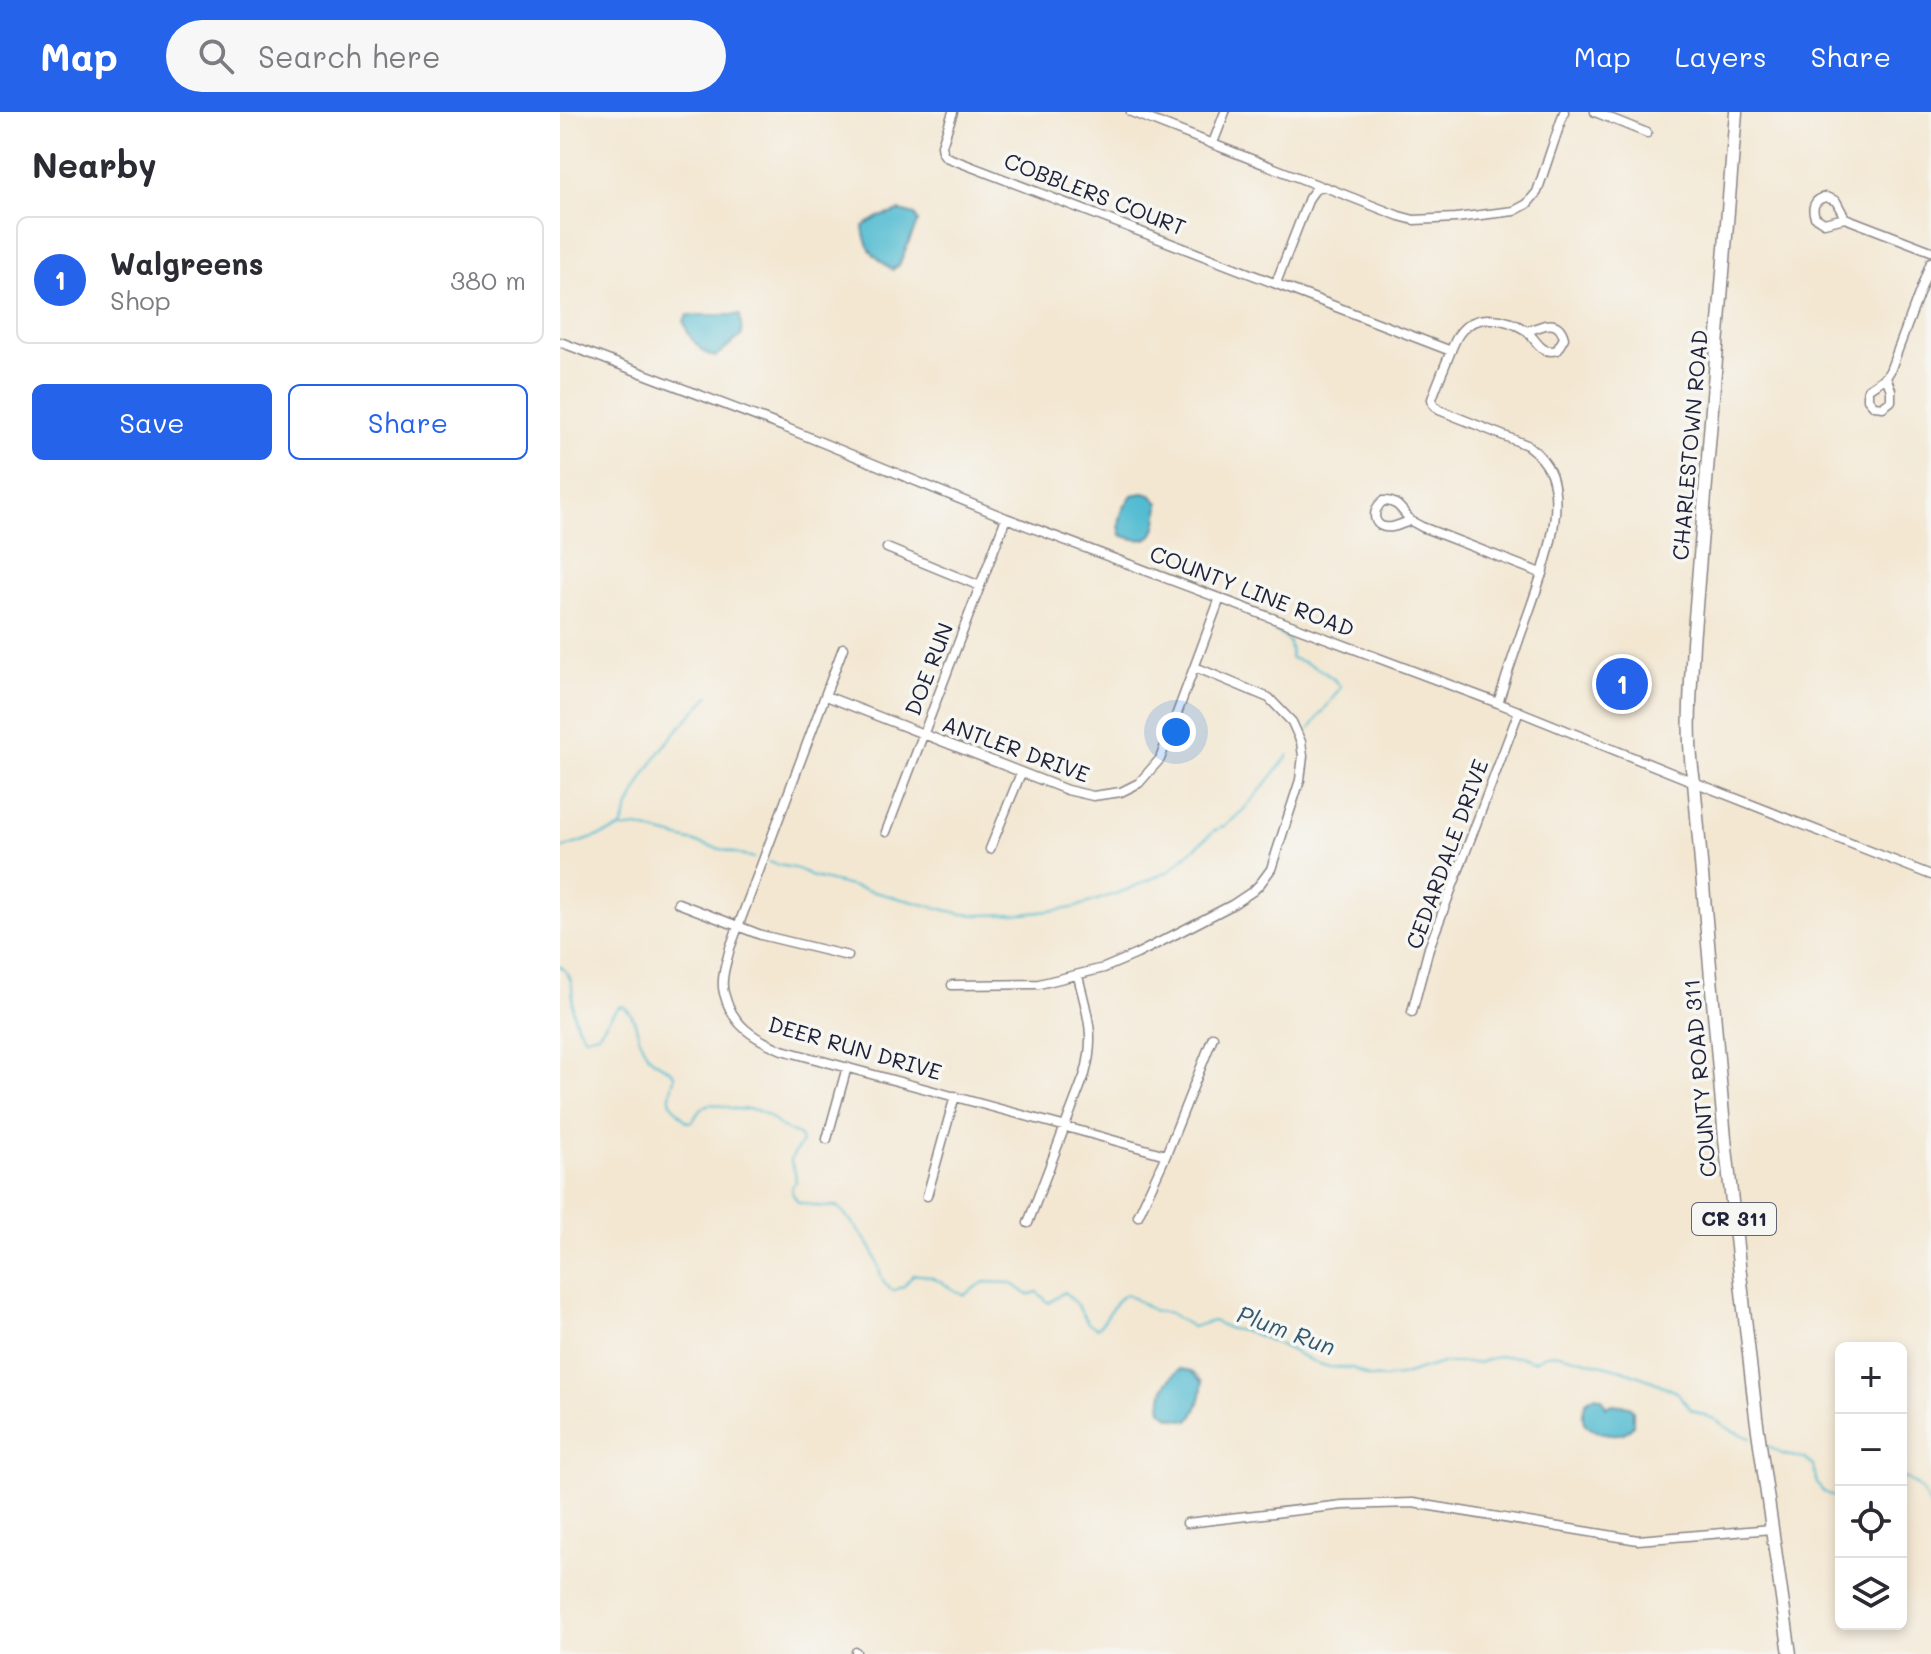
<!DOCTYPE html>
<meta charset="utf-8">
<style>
:root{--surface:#fff;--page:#f7f7f7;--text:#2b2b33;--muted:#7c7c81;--line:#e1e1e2;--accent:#2563eb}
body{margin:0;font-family:Mali,sans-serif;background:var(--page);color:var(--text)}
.controls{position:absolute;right:24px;bottom:24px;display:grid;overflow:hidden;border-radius:12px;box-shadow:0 4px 12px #0003}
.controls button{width:72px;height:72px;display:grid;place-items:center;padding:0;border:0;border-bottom:2px solid var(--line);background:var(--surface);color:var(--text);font:40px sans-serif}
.you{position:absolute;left:616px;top:620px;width:28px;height:28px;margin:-20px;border:6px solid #fff;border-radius:50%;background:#1a73e8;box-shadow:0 0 0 12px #1a73e833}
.badge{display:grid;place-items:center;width:52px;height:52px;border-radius:50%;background:var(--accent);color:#fff;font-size:26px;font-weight:700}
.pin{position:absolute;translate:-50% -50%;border:4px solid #fff;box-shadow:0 2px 8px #0006}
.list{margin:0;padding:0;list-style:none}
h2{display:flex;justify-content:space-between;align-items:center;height:104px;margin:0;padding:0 32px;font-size:34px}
h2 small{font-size:26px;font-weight:400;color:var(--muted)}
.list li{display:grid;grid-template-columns:52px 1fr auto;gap:24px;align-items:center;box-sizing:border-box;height:128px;margin:0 16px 16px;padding:0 16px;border:2px solid var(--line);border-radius:12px}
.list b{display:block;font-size:30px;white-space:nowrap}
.list p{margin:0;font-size:26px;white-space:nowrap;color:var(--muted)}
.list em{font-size:26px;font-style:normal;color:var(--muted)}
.actions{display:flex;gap:16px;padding:24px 32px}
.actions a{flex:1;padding:18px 0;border:2px solid var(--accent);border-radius:12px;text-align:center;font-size:28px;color:var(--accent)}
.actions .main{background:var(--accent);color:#fff}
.icon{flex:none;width:44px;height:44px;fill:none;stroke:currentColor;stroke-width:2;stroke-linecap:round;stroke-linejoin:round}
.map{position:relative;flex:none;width:1371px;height:1542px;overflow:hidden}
header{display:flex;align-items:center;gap:48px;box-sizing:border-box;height:112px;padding:0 40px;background:var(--accent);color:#fff}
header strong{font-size:38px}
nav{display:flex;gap:44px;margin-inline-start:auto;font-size:28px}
.search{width:560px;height:72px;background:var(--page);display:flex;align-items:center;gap:20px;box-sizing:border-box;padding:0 28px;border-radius:44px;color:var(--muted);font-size:30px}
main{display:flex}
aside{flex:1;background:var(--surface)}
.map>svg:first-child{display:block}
</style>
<header>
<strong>Map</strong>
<div class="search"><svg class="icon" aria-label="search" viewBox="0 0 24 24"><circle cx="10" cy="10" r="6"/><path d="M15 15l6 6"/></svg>Search here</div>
<nav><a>Map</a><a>Layers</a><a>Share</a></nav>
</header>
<main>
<aside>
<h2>Nearby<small></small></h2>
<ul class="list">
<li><span class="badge">1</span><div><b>Walgreens</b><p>Shop</p></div><em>380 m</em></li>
</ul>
<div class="actions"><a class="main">Save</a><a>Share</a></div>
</aside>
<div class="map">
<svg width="1371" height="1542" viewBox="0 0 1371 1542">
<rect width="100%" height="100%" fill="#f6f6f2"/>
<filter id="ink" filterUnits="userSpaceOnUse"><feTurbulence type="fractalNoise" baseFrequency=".0125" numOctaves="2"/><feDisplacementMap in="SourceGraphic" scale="16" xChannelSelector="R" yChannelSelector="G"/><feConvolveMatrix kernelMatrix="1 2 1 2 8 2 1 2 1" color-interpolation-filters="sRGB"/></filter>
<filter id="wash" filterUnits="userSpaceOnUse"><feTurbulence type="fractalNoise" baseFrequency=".006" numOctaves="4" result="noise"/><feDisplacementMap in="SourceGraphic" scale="32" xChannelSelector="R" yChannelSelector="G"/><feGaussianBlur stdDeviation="1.8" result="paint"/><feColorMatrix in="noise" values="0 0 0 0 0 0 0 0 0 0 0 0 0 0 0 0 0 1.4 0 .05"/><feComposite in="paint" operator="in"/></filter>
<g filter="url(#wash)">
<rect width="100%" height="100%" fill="#f3e7d2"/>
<path fill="#53bcd1" stroke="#3a6f86" stroke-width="2" d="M340,99L355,103L358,109L339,153L332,158C314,144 305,138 303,114L319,105Z
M128,203H180L182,223L155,245C141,241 127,224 124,209Z
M583,381L591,383L599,391C597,421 595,436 561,423C556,407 563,396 572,383Z
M620,1257L631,1259L642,1270C643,1282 637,1300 629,1309L610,1305L601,1298C602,1277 604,1270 620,1257Z
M1035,1284L1042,1286L1046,1295L1052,1292L1069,1294L1073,1298V1313C1065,1324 1057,1323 1044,1321C1023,1316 1018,1309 1027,1288Z"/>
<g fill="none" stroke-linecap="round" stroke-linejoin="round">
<path stroke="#53bcd1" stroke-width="2" d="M706,511C720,527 734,522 730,546C748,550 770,561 781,575L749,618
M61,716C80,659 108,626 149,584
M0,737L60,717L78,715L194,746
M209,750C223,756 240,754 250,764L402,802L420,803L464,802L513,796L564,779L609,759L654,719C678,712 712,663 729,643
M0,854C25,873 0,896 25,925L38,922L57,896L63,894C66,897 70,900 72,904C79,917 78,933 90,945C98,954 109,954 115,964C106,992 108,988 127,1010L133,1009C146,984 154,993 176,997C183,998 189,996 195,998C207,1001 213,1008 222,1015C227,1019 234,1021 240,1024L242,1030L230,1048L235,1060L236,1070L232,1074V1081L238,1090L264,1095L277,1094C285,1102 308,1129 313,1140C321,1155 317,1166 332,1179L344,1174L353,1163C373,1160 387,1176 404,1183L424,1170L452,1171L468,1183L477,1180L489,1191L504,1180L515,1190L528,1211L537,1216C550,1207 551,1188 567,1182L594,1199L610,1201L632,1215L653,1209L670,1217L689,1220L718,1232L754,1250L769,1255L792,1256L809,1265L822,1266L840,1264L882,1251H918L940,1244L960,1245L974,1249L986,1243L999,1242L1059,1257L1090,1268L1117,1280L1131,1298L1154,1307L1171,1318L1190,1326
M1208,1334L1224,1343L1244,1346L1253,1354L1257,1371L1263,1380L1281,1387
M1341,1368L1345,1366C1359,1372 1364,1382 1371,1395"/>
</g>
</g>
<g filter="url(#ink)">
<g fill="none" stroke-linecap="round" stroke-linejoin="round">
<g stroke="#8a8486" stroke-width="11">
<path id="street" d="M393,0L382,33L383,41L386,45L891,239
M571,0L760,74
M1035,0L1087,21
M653,31L665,0
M1266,85L1276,89L1285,106L1264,111L1255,105C1251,95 1255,87 1266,85Z
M1285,106L1371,139
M716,171L749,86L757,75H765L839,104L854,108L896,106L954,99L967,92L977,80L1004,0
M985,213C995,211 1001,215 1004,226L997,238C981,243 977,229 967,219Z
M0,230L224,315L446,406L938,591L1134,670L1371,763
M1326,265L1330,259L1371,150
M1326,265L1331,278V289L1323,295L1314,294L1308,287V277Z
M823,389C838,388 842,399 851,409C845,410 838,414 832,415C813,418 810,399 823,389Z
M851,409L862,415L983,462
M327,436L420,474
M283,536L170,836C167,849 160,867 164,881C172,913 193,926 222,938L499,1013L606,1043
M266,584L507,678L533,684L561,680L579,671L600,647L660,486
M938,591C947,563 956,535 966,508C980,468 1006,403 991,362C986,349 978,341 967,333L879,298L873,292L872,287C876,275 881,263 886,251C890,242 893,231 899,222C915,199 947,206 967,219
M326,720L446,406
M430,737L461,661
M118,791L201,823L288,844
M392,873L479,872L544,856L577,842L672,793L693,779L700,772L711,757L740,668L743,644L741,630L732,610L709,586L635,555
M852,900L869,836L959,599
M267,1027L287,955
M367,1084L395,984
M578,1104L606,1043L653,925
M468,1111L525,962C536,922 527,902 518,864
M627,1411L782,1393L853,1391L1078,1428L1212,1417
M296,1542V1540"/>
</g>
<g stroke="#8a8486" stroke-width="15">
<path id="primary" d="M1176,0L1133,531C1131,577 1126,624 1134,670L1165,1027L1196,1305L1230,1542"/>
</g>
<use href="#street" stroke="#fff" stroke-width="8"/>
<use href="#primary" stroke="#fff" stroke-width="12"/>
</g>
</g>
<g text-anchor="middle" stroke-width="7" stroke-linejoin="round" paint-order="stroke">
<rect fill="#f6f6f2" stroke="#626272" stroke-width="2" x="1132" y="1091" width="84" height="32" rx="6"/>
<g font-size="20" font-weight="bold" fill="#22223b">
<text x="1174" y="1114">CR 311</text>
</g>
<g font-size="22" fill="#22223b" stroke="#f6f6f2">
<text transform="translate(535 82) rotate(21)" y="8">COBBLERS COURT</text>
<text transform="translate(1130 333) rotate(-85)" y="8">CHARLESTOWN ROAD</text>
<text transform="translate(692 479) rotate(21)" y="8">COUNTY LINE ROAD</text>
<text transform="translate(369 557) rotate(-69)" y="8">DOE RUN</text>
<text transform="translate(456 637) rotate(20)" y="8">ANTLER DRIVE</text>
<text transform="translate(887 742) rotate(-70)" y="8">CEDARDALE DRIVE</text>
<text transform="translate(295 936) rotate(16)" y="8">DEER RUN DRIVE</text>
<text transform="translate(1140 966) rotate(-95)" y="8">COUNTY ROAD 311</text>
</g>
<g font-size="24" font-style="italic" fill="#335870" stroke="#f6f6f2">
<text transform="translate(726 1219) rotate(20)" y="8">Plum Run</text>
</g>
</g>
</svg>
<div class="controls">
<button>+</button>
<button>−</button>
<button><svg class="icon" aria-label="locate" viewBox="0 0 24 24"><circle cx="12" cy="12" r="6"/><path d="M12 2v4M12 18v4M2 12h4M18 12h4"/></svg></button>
<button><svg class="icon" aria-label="layers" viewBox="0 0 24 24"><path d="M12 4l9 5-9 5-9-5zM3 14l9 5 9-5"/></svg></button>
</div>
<div class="you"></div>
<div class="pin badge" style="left:1062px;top:572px">1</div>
</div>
</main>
